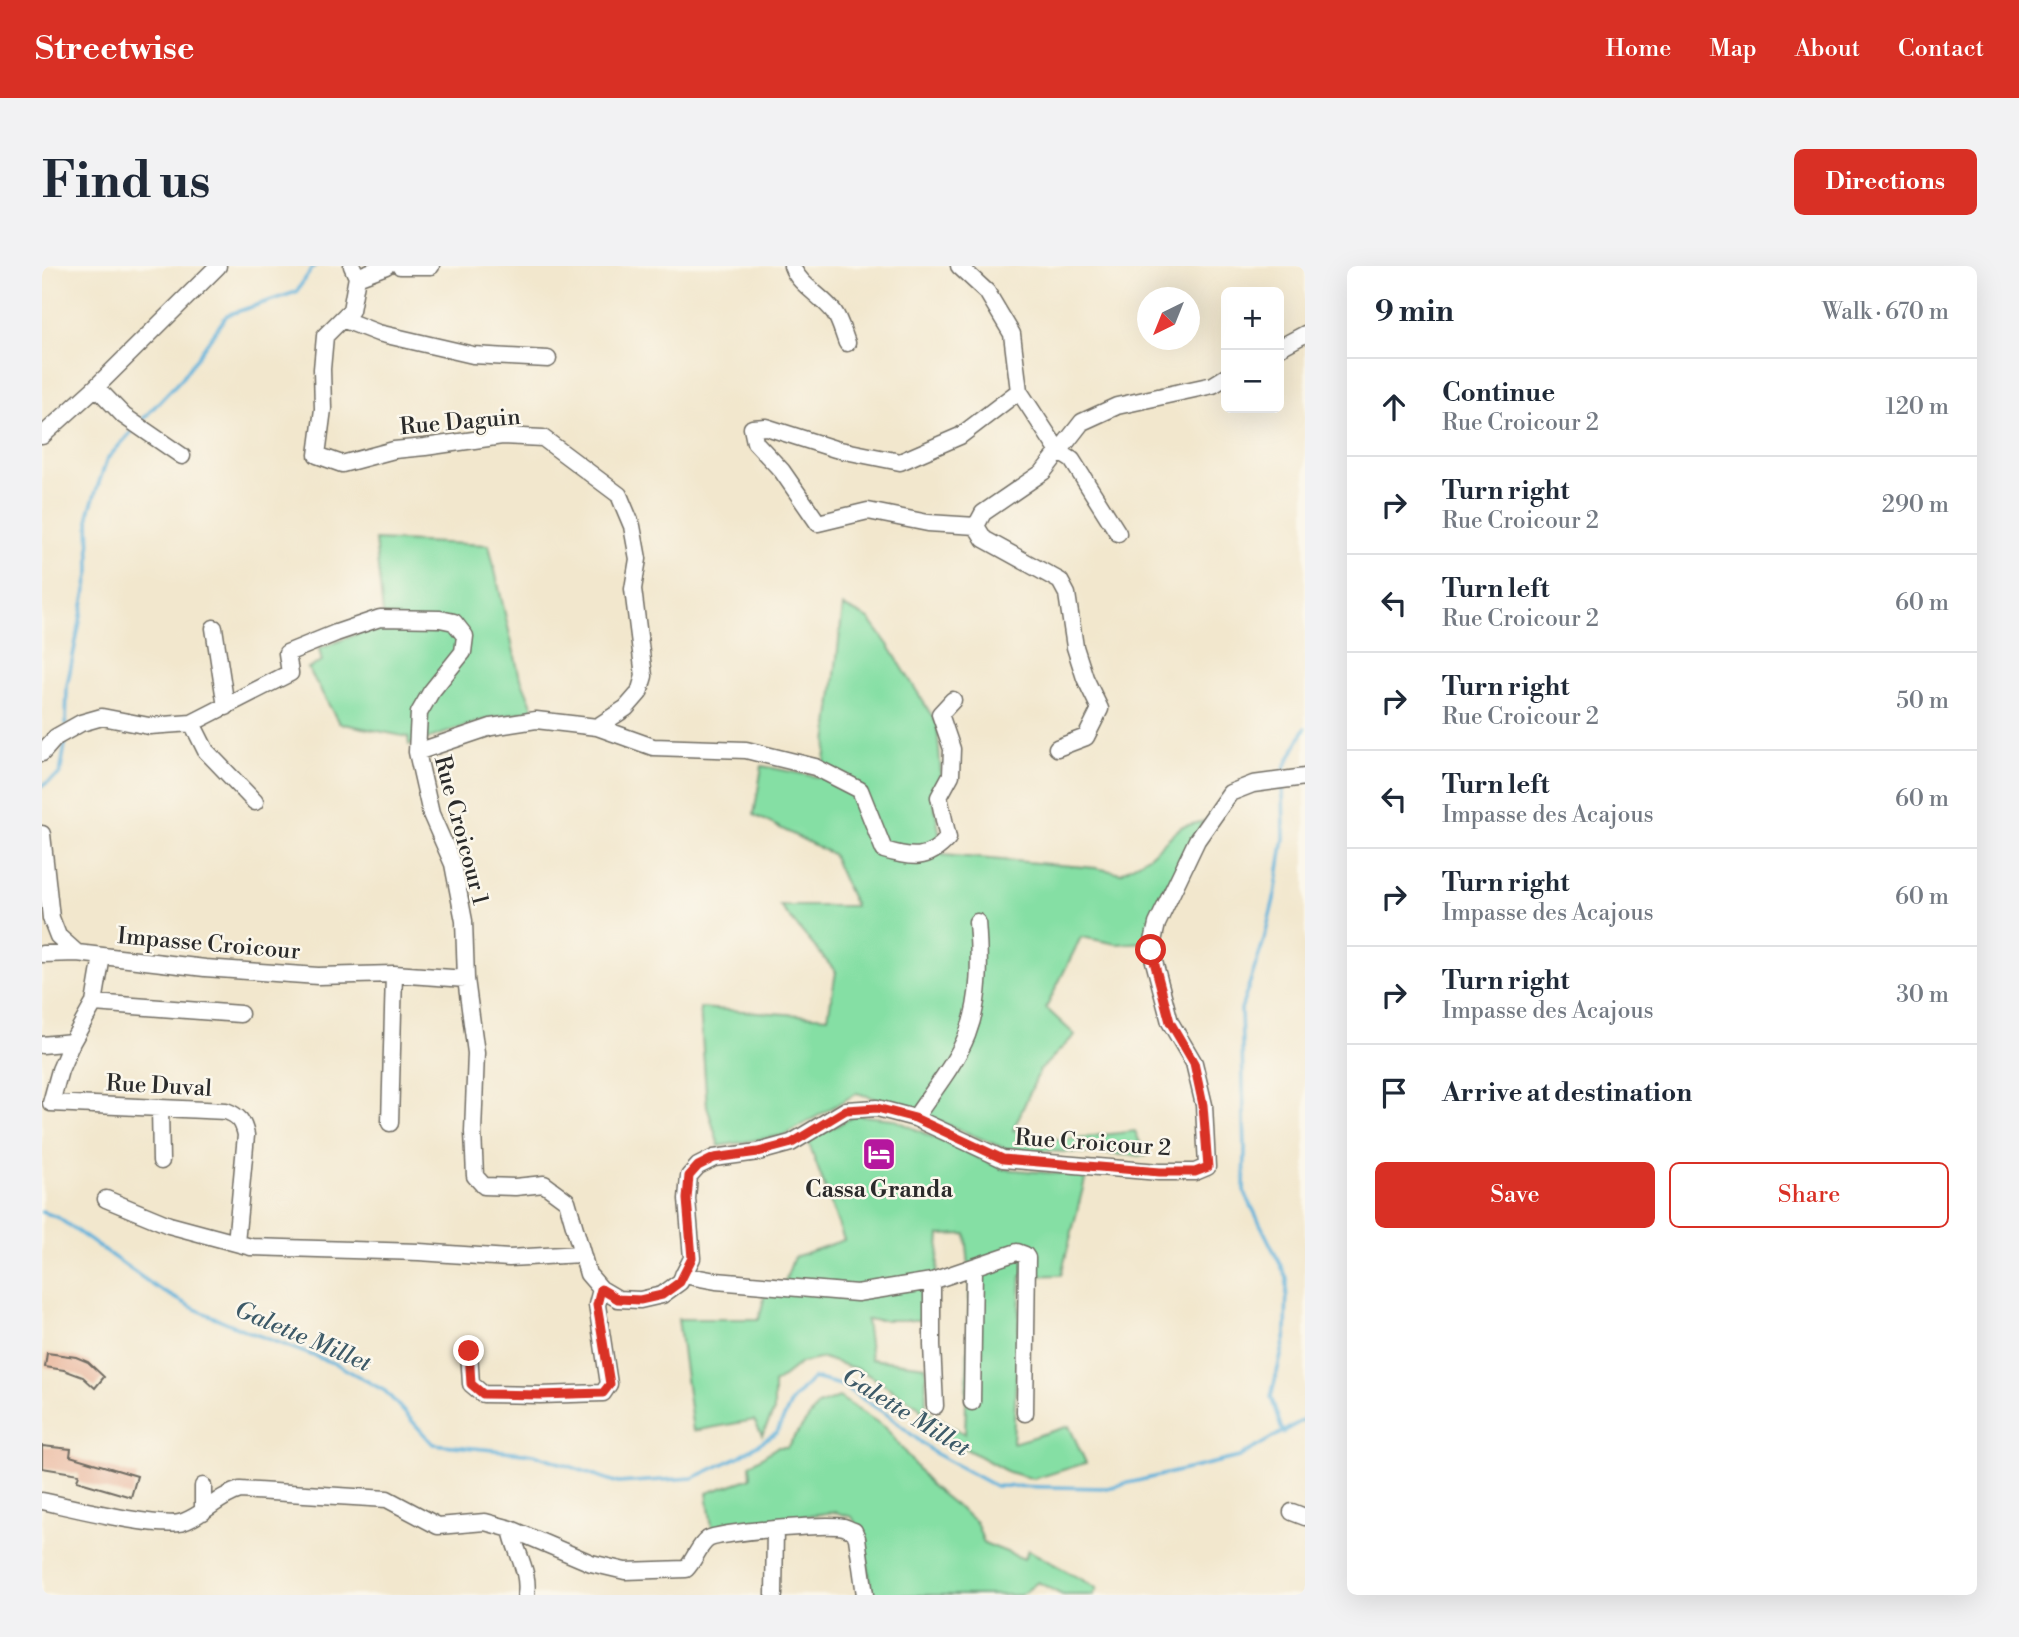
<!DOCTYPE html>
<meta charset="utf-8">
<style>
:root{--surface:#fff;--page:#f2f2f3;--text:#1f2937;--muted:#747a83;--line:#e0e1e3;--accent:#d93025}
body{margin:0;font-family:"Libre Bodoni",serif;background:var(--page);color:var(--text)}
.controls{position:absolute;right:21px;top:21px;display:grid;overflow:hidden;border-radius:10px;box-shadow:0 7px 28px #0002}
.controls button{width:63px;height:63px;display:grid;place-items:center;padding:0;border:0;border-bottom:2px solid var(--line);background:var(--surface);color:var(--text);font:35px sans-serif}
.compass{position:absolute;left:1095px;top:21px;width:63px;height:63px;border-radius:50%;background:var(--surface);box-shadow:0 7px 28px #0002;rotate:223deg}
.stop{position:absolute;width:21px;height:21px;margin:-16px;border:5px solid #d93025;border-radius:50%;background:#fff}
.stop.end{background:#d93025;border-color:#fff;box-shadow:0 2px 7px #0008}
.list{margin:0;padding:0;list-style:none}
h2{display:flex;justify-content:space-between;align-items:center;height:91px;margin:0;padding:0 28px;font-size:30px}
h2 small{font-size:23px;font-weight:400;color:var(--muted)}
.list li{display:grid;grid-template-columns:46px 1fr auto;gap:21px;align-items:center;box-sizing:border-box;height:98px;padding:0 28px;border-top:2px solid var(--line)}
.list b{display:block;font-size:26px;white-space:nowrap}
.list p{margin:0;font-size:23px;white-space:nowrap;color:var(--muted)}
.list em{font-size:23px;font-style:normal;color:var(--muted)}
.actions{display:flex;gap:14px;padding:21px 28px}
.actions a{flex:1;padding:16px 0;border:2px solid var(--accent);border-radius:10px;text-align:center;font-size:24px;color:var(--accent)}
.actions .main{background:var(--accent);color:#fff}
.icon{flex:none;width:38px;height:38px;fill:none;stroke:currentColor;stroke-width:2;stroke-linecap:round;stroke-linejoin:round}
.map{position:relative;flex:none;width:1263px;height:1329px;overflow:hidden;border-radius:10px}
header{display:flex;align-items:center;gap:42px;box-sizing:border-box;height:98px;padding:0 35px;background:var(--accent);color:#fff}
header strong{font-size:33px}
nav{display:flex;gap:38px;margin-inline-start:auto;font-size:24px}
.intro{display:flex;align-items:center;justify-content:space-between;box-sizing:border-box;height:168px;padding:0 42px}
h1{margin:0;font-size:49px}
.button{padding:18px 32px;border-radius:10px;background:var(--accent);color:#fff;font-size:24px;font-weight:700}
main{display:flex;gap:42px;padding:0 42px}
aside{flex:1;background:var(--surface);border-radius:10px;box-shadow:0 7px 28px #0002}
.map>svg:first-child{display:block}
</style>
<header>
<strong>Streetwise</strong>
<nav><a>Home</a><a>Map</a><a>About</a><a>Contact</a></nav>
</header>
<div class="intro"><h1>Find us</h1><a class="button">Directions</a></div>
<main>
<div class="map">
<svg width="1263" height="1329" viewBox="0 0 1263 1329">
<rect width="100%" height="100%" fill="#fbf7ec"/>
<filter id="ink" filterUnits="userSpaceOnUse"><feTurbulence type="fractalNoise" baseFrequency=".0143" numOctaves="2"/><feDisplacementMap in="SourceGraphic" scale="14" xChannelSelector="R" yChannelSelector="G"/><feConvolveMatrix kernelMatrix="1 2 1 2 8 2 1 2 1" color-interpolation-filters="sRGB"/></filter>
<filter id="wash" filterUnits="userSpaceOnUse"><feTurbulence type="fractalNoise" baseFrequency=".00686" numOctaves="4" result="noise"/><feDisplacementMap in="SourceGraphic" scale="28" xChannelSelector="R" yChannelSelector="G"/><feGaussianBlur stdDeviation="1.57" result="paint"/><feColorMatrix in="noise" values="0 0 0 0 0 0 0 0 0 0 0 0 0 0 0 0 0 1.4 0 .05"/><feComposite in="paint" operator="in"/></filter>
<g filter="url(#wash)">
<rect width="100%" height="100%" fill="#f2e7cd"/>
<path fill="#85dfa4" stroke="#588568" stroke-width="2" fill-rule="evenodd" d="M333,274L447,279L477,408L492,444L449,452L367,479L366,471L297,457L266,402L280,396L277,383L342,357Z
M801,340L827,353L847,380L895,458L899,507L892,535L901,589L1054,602L1079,607L1108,589L1139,561L1162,555L1140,596L1119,628L1103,676L1075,678L1039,671L1004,742L1033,769L998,804L971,864L1019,874L1093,865L1104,890L964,883L865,842L815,827L743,869L677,880L665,840L658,742L786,751L794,706L738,640H813L790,588L712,549L720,500L781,512Z
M814,849L851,853L961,903L1044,910L1019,1009L979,1010L971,1177L1027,1160L1044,1197L992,1213L966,1206L891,1165L876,1140L818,1104L781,1092L759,1097L732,1118V1145L720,1169L712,1154L651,1165L636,1053H717L724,1024L739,1026L752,991L802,974L766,875ZM924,968L928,1013L923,1168L884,1145V1100L829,1093L824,1054H891L898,969Z
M797,1131L844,1162L889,1220L934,1256L942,1277L982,1293L986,1284L1055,1322L1051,1329H1020L996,1316L979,1329H830L821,1268L810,1251L793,1246L670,1262L665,1227L709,1212L708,1199L735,1181H745L776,1139Z"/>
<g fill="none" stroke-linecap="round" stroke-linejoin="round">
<path stroke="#5fb1da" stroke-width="3.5" d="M99,155L140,112L185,49L254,26L272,0
M24,458L25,420L48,305L47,246L65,193L92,163
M1242,503L1263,462
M0,520L18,508L24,473
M1241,521L1242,572L1233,629L1222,674L1199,743L1203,883L1202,925L1245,1012L1244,1069L1229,1131L1241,1167
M0,946L15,951L115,1022L153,1043L207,1066L294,1098L343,1125L391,1178L492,1188L576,1217L651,1212L698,1190L735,1166L750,1135L771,1112L799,1119L847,1150L892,1187L953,1220L1065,1222L1197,1191L1263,1153"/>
</g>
<g id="blocks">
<path fill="#e9b49a" d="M5,1087L34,1091L46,1096L62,1111L53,1122L41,1111L22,1104L3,1101Z
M0,1180L29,1183L28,1190L95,1210L89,1231L35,1215L37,1208L0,1202Z"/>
</g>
</g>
<g filter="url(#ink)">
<use href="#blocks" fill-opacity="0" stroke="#716d64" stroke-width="2"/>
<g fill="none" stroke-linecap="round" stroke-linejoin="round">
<g stroke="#716d64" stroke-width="19">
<path id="minor" d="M310,0L315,11L309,44L283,70L280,103L281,143L275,189L300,198L352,184L383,181L460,170L501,172L577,229L590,260L596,293L591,323L602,410L597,427L584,442L555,461
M358,0H389
M750,0C756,18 780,30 792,46C798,54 801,67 805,77
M917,0L945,26L970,68L977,125L1017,186L1030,194L1076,267
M315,11L344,0
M300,53L336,67L431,89L506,93
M1237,82L1263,68
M54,121L82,150L140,190
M0,170L54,121L176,0
M934,260L886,257L826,245L776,257L740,205L713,176L710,162L724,161L793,183L858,196L918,170L977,125
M172,362L184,441
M150,457L164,485L213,536
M1015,482L1044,471L1058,443L1043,412L1033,381L1025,328L1018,315L942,273L934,260L941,247L1001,206L1040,156L1075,140L1171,119L1184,111
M375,486L449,461L494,454L555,461L611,481L704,484L773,501L818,524L842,584C869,592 886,595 906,572L897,531L909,509L910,483L898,448L911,434
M0,487L14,471L39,457L60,451L107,460L150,457L248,407L245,387L294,367L338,352L398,353L412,356L423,370L421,386L389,426L377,447L375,486L389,548L411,598L422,655L424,713L434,787L431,866L433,910L442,920L473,921L502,918L525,935L546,1008L559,1023L576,1033L598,1034L620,1029L638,1016L650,992L645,933L647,910L656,900L672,892L716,886L749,877L804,844L835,842L873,852L961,893L1117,906H1153L1165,901L1162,839L1152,797L1128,756L1109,684L1115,658L1155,574L1188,527L1211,518L1263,511
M0,568L9,652L16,670L35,687L163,702L276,710L352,708L424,713
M0,688L35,687
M60,690L52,737L30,776L18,804L9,837L184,845C197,850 201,855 204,869L194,977L209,981L377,986L467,992L539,988
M52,737L198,748
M0,779L30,776
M118,842L119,895
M873,852C890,826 913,799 925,769C939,733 938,694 935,656
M348,857L352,708
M64,933L127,959L194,977
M641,1009L674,1015L815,1027L890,1015V1079L893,1140
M890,1015L975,986L983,989L985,992L983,1147
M427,1085L429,1118L441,1128L498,1129L561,1127L567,1118L555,1039L559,1023
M930,1136L932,1002
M0,1235C28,1241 119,1264 141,1256C162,1249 176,1230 198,1224L345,1233L396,1260L443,1256L469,1263L549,1297L583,1305L644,1303C653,1294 656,1280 666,1273C678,1266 786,1257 802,1261C805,1262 808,1264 812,1265L815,1272L823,1329
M161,1246V1220
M1250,1246L1263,1251
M469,1263C473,1286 488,1305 484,1329
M732,1329L733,1263"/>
</g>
<use href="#minor" stroke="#fff" stroke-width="16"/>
</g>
</g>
<g fill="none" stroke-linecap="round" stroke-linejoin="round" filter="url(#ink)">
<path stroke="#d93025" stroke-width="9" d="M427,1085L429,1118L441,1128L498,1129L561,1127L568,1118L555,1039L559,1023L576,1033L598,1034L620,1029L638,1016L650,992L645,933L647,910L656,900L672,892L716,886L750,877L804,844L835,842L873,852L961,893L1118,906H1153L1166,901L1161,839L1152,797L1128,756L1109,684"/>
</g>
<defs>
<g id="hotel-square" transform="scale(1.75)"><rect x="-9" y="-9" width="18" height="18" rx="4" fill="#b5179e" stroke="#fbf7ec"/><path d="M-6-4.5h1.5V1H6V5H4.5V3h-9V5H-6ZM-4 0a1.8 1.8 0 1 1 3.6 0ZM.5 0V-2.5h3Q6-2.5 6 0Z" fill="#fff"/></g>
</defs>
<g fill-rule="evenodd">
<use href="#hotel-square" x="837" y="888"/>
</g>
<g text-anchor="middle" stroke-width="5" stroke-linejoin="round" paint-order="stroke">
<g font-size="23" fill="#2b2b2b" stroke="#fbf7ec">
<text transform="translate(418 155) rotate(-5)" y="8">Rue Daguin</text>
<text transform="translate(420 564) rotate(75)" y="8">Rue Croicour 1</text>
<text transform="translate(167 677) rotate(5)" y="8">Impasse Croicour</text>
<text transform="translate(117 819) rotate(3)" y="8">Rue Duval</text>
<text transform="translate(1051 876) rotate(4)" y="8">Rue Croicour 2</text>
</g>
<g font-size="23" font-weight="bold" fill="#2b2b2b" stroke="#fbf7ec">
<text x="837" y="931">Cassa Granda</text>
</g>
<g font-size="24" font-style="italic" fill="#3d5a68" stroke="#fbf7ec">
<text transform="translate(261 1070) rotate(23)" y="8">Galette Millet</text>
<text transform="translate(864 1146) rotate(32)" y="8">Galette Millet</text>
</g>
</g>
</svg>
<div class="controls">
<button>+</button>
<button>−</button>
</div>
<svg class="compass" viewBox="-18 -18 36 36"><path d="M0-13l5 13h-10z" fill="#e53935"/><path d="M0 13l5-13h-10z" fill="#747a83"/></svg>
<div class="stop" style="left:1109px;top:684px"></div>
<div class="stop end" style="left:427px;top:1085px"></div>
</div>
<aside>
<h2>9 min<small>Walk · 670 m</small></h2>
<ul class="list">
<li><svg class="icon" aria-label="ahead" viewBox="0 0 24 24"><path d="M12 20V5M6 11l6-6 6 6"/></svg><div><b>Continue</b><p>Rue Croicour 2</p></div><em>120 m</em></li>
<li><svg class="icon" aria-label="right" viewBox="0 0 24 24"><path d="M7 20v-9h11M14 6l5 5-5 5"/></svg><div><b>Turn right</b><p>Rue Croicour 2</p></div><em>290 m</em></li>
<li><svg class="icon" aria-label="left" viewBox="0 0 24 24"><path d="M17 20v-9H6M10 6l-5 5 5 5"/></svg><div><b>Turn left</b><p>Rue Croicour 2</p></div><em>60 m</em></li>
<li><svg class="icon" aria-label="right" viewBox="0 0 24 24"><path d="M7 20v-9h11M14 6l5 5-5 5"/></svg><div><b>Turn right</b><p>Rue Croicour 2</p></div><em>50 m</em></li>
<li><svg class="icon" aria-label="left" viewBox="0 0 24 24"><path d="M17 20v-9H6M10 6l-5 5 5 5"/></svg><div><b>Turn left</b><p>Impasse des Acajous</p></div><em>60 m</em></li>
<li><svg class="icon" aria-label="right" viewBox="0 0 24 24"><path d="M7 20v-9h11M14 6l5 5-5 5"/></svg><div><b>Turn right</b><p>Impasse des Acajous</p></div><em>60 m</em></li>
<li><svg class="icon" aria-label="right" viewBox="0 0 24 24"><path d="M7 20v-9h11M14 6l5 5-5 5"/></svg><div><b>Turn right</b><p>Impasse des Acajous</p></div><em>30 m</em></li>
<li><svg class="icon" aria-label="arrive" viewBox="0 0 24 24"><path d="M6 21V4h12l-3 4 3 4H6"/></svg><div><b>Arrive at destination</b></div></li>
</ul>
<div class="actions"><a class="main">Save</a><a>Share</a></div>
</aside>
</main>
